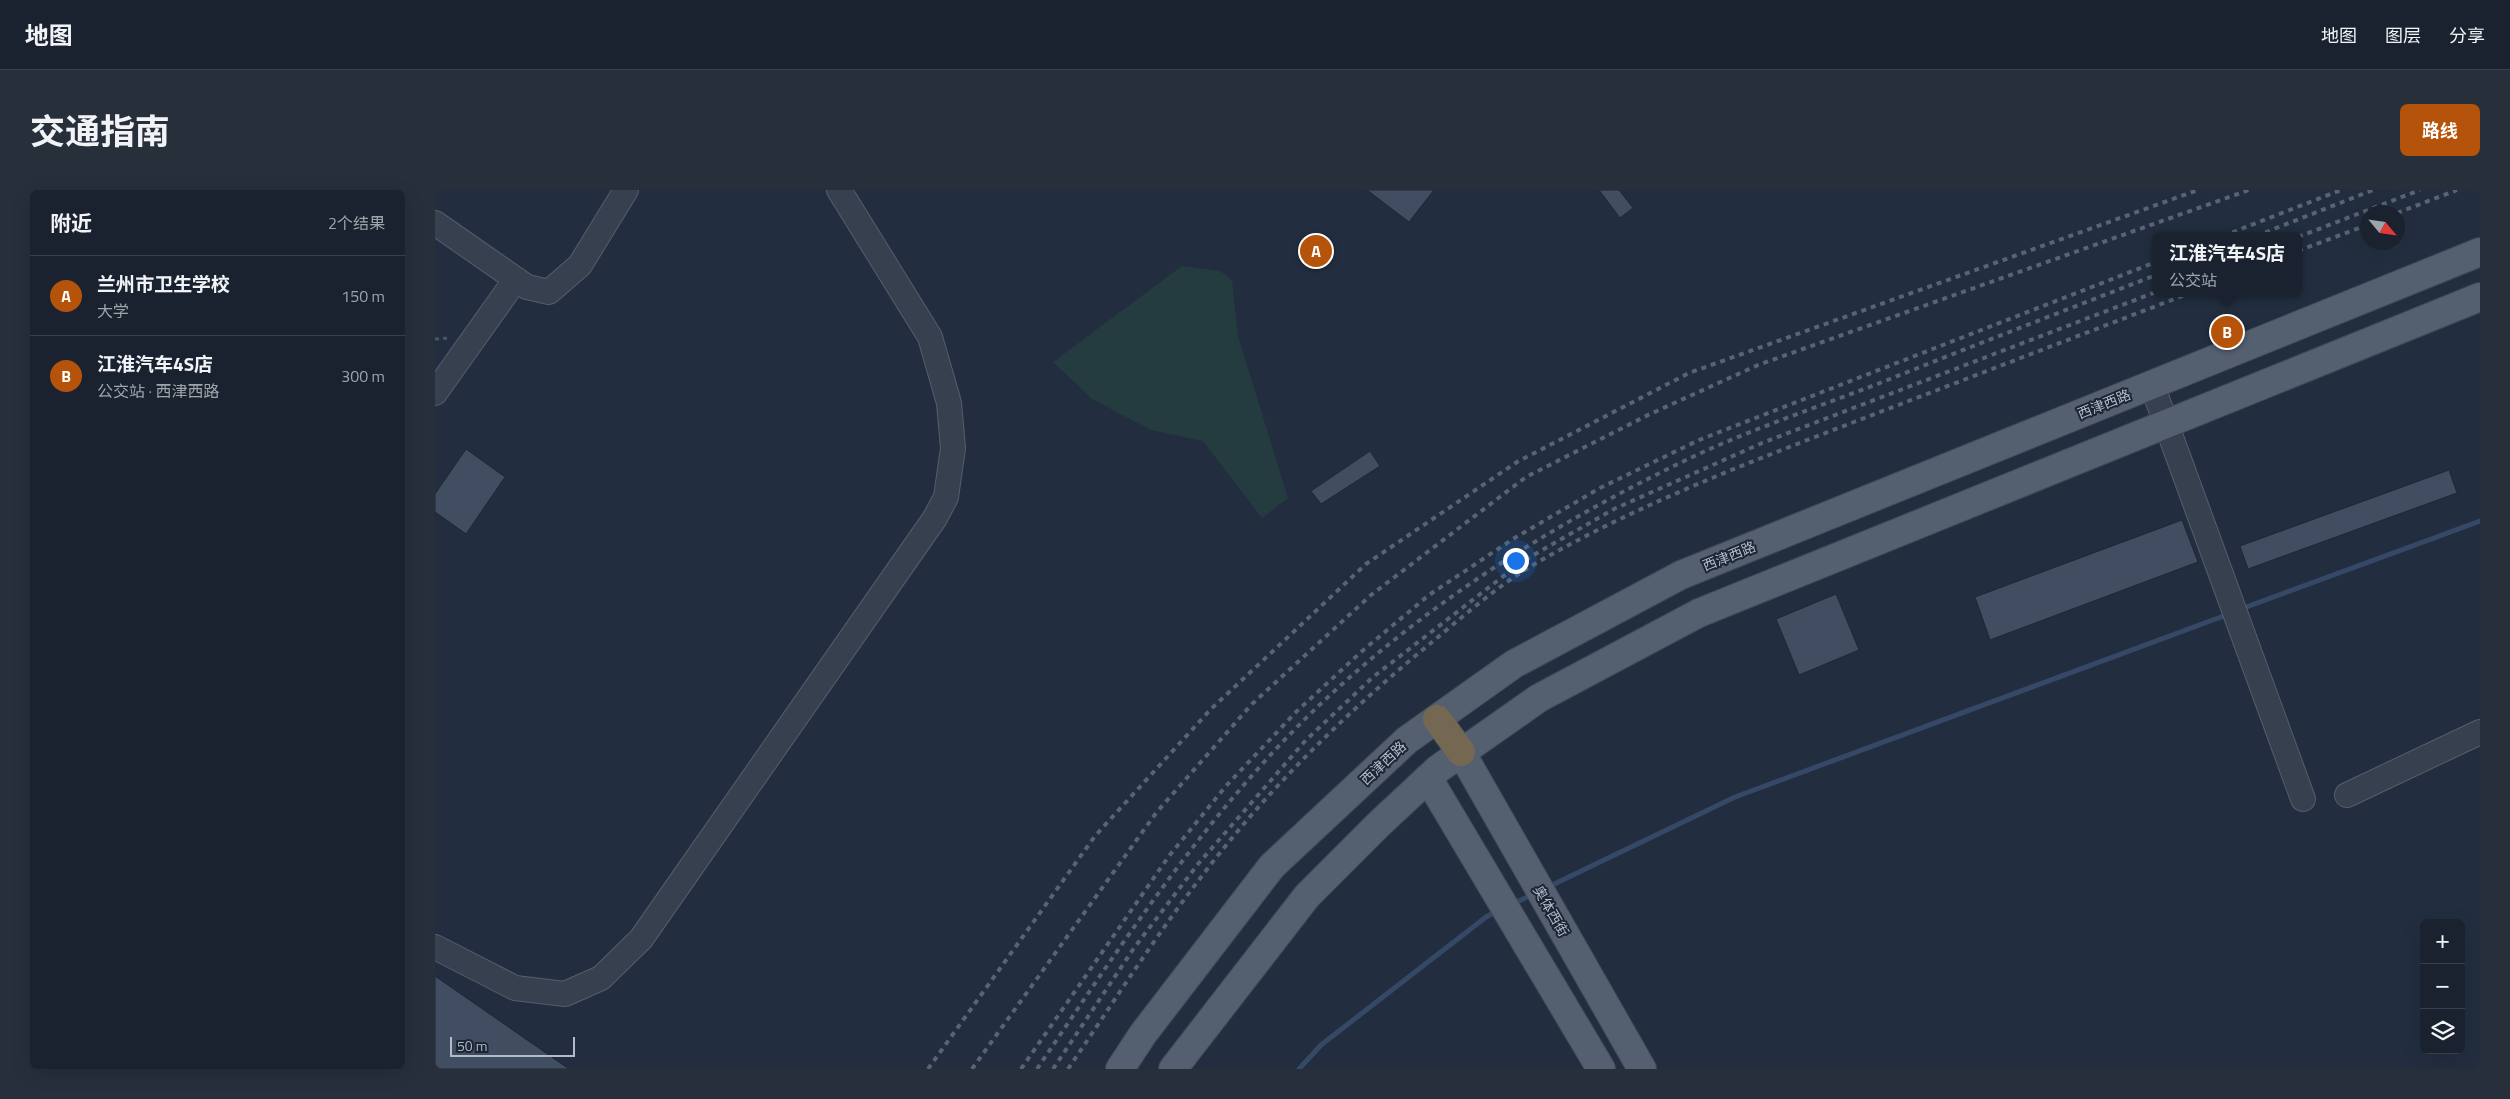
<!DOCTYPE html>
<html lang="zh">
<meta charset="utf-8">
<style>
:root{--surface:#1a222f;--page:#272f3b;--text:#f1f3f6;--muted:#9fa4aa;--line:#383f4b;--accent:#b45309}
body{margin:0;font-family:"Titillium Web","Noto Sans SC",sans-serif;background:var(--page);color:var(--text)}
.controls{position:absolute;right:15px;bottom:15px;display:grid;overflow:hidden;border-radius:8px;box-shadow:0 5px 20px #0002}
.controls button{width:45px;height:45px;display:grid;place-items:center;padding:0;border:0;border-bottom:1px solid var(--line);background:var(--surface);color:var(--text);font:25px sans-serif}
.compass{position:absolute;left:1925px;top:15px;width:45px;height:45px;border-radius:50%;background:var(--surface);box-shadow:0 5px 20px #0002;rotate:119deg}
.scale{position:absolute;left:15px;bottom:12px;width:125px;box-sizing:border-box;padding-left:5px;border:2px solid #b2bbca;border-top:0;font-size:14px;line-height:18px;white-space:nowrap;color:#b2bbca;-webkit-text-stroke:4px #1b2533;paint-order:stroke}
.you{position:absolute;left:1080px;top:370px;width:18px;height:18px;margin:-12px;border:4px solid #fff;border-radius:50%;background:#1a73e8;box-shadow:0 0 0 8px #1a73e833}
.badge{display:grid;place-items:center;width:32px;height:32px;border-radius:50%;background:var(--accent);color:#fff;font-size:16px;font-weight:700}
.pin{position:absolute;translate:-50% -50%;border:2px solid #fff;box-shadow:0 1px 5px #0006}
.popup{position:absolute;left:1717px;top:42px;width:150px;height:65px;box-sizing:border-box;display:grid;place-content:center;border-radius:8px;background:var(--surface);filter:drop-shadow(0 1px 4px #0005);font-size:16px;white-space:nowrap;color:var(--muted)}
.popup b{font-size:19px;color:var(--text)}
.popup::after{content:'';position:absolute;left:50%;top:100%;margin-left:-10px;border:10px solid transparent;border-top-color:var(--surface)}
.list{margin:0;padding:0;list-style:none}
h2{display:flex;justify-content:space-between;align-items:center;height:65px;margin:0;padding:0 20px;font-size:21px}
h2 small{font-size:16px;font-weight:400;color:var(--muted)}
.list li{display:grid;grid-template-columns:32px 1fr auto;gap:15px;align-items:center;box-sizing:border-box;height:80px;padding:0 20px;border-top:1px solid var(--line)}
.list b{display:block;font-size:19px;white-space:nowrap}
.list p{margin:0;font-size:16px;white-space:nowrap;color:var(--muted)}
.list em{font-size:16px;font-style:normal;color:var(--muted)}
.icon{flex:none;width:28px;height:28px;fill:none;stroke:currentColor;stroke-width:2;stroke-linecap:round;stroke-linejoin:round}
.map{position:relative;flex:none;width:2045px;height:879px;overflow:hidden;border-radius:8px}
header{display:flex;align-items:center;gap:30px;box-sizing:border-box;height:70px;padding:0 25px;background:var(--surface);border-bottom:1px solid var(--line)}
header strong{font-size:24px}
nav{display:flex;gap:28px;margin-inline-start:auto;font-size:18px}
.intro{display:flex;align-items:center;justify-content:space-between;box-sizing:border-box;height:120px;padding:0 30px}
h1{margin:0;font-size:35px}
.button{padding:12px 22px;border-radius:8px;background:var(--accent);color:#fff;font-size:18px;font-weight:700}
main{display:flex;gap:30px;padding:0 30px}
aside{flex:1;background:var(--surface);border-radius:8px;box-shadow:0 5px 20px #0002}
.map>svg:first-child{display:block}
</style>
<header>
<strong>地图</strong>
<nav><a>地图</a><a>图层</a><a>分享</a></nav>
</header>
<div class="intro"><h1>交通指南</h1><a class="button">路线</a></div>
<main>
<aside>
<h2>附近<small>2个结果</small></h2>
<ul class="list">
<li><span class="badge">A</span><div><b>兰州市卫生学校</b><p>大学</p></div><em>150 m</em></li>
<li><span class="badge">B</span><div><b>江淮汽车4S店</b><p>公交站 · 西津西路</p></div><em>300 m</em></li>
</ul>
</aside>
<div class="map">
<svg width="2045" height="879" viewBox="0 0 2045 879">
<rect width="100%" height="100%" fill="#222e3f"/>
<path fill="#243c40" d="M747,76L785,81L797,90L803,146L853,308L827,328L768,251L716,240L657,209L618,172Z"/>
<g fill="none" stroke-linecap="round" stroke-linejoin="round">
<path stroke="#354967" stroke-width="5" d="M1806,419L2045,331
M1113,697L1300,607L1794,424
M1077,714L1099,704
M864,879L886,855L1051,727L1062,721"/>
</g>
<path fill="#414e61" stroke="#1d2735" d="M932,0H999L974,32Z
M1164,0H1184L1198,18L1185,28Z
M31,259L70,287L31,344L0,322V304Z
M935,261L945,276L886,314L876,301Z
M2014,280L2022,303L1813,379L1805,356Z
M1747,330L1763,372L1555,450L1540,407Z
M1401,404L1424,460L1364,485L1341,429Z
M0,786L134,879H0Z"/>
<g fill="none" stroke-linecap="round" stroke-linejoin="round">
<g stroke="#545e6c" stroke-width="26">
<path id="minor" d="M0,33L92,97L114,102L145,75L191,0
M1717,195L1868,609
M0,203L81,89
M1912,605L2045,542
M0,757L80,798L130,804L166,788L206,749L500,328L511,307L518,258L514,213L495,147L404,0"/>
</g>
<g stroke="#3f4957" stroke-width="30">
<path id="major" d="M1026,562L1207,879
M993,588L1166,879
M685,879L708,844L837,676L972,550L1079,474L1246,385L2045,62
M738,879L872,706L944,634L1003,579L1104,508L1264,423L2045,107"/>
</g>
<g stroke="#414b59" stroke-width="30">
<path id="highway" d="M1002,529L1026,562"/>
</g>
<path stroke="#42595d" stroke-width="3" stroke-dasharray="4 4" stroke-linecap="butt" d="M0,149L15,148"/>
<use href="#minor" stroke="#36404f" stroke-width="24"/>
<use href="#major" stroke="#545f6f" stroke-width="28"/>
<use href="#highway" stroke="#756853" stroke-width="28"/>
<path stroke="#586476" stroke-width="4" stroke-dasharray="5 5" stroke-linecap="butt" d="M1962,23L2022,0
M1788,46L1906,0
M1821,46L1938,0
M1863,47L1985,0
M1863,61L1932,35
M493,879L660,646L776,519L931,374L1082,272L1254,183L1763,0
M537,879L721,623L817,514L936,405L1091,287L1213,225L1323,175L1814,0
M586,879L734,666L791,596L861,522L926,462L994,405L1078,349L1165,298L1264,250L1721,72
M602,879C684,758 764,635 868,531C982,418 1121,331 1266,263C1325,236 1389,215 1450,191C1540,155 1631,120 1721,85
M618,879L699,758L763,674L871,550L938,487L1088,371L1179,319L1327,253L1721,102
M633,879C678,813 721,745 770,682C834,598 910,524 991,457C1024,430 1062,396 1098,375C1199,316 1310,274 1419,232C1531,189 1643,146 1755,103"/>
</g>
<g text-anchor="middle" stroke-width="4" stroke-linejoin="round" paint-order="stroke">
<g font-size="14" fill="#b2bbca" stroke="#1b2533">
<text transform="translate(1669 214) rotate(-22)" y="5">西津西路</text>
<text transform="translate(1294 366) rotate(-22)" y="5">西津西路</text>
<text transform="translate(948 573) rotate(-43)" y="5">西津西路</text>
<text transform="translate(1116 721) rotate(60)" y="5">奥体西街</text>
</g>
</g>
</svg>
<div class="controls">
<button>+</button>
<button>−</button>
<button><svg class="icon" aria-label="layers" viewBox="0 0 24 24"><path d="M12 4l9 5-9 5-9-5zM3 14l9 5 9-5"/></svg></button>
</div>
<svg class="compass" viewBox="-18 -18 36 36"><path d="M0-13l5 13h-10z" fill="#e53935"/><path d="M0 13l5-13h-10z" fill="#9fa4aa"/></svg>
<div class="scale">50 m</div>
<div class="you"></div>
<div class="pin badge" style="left:881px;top:61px">A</div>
<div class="pin badge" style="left:1792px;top:142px">B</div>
<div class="popup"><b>江淮汽车4S店</b>公交站</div>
</div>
</main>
